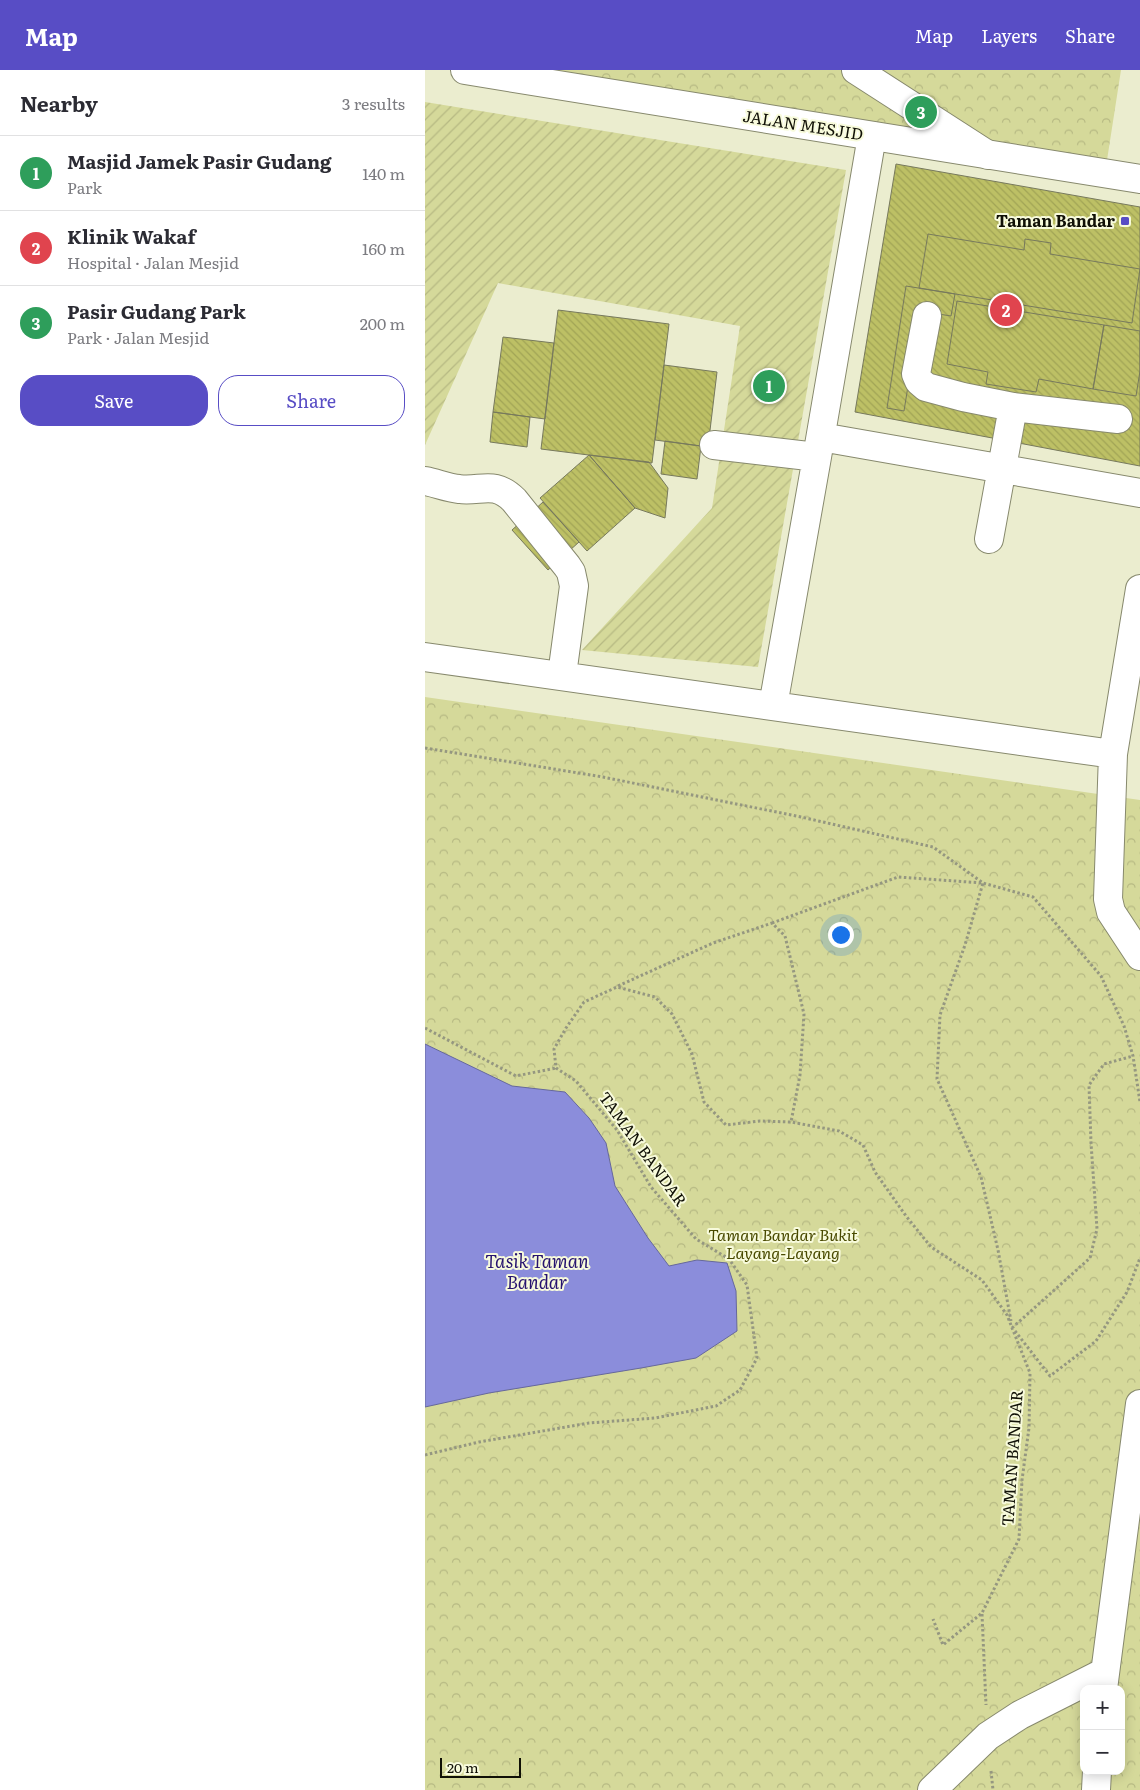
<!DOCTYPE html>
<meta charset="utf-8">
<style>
:root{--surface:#fff;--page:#f2f2f3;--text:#2b2b33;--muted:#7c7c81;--line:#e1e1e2;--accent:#584dc5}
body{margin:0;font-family:Literata,serif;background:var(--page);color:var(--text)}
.controls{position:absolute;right:15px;bottom:15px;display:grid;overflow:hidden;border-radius:10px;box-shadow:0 2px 12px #0003}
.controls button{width:45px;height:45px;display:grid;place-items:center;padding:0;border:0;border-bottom:1px solid var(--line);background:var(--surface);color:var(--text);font:25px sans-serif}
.scale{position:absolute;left:15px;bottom:12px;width:81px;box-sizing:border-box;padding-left:5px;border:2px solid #101006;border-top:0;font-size:14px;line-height:18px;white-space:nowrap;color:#101006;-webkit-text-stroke:4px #f8fbdc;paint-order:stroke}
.you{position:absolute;left:415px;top:864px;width:18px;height:18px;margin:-12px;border:4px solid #fff;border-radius:50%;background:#1a73e8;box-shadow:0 0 0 8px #1a73e833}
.badge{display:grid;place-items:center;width:32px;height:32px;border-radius:50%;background:var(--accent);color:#fff;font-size:16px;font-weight:700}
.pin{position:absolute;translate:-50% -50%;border:2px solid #fff;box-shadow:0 1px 5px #0006}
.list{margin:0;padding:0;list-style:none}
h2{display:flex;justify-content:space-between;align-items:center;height:65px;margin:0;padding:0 20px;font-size:21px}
h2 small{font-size:16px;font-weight:400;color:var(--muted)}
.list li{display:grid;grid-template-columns:32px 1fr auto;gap:15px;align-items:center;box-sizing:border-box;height:75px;padding:0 20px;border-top:1px solid var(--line)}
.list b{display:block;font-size:19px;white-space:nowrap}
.list p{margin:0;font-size:16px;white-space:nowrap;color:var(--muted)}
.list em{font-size:16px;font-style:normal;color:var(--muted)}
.actions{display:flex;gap:10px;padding:15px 20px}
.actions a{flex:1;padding:11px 0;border:1px solid var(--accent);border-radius:20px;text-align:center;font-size:18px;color:var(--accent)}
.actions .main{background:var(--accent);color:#fff}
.map{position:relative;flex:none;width:715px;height:1720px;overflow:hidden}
header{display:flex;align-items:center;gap:30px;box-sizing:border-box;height:70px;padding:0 25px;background:var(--accent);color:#fff}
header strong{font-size:24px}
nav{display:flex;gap:28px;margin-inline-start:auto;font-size:18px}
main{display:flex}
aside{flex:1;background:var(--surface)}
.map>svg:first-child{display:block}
</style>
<header>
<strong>Map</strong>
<nav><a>Map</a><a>Layers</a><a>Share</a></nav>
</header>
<main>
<aside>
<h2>Nearby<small>3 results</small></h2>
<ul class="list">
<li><span class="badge" style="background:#2e9e5b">1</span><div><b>Masjid Jamek Pasir Gudang</b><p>Park</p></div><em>140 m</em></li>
<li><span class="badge" style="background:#e0444e">2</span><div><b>Klinik Wakaf</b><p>Hospital · Jalan Mesjid</p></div><em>160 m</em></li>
<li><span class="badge" style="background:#2e9e5b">3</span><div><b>Pasir Gudang Park</b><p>Park · Jalan Mesjid</p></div><em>200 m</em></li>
</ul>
<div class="actions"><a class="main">Save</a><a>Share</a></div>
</aside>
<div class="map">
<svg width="715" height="1720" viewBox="0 0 715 1720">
<defs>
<pattern id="park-crowns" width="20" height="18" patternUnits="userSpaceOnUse" patternTransform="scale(1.25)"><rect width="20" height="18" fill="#d5d99a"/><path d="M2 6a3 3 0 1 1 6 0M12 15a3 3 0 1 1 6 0" fill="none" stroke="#b6b983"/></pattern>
<pattern id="garden-furrows" width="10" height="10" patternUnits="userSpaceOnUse" patternTransform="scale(1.25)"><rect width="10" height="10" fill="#d5d99a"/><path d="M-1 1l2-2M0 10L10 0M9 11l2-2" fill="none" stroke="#b6b983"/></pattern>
<pattern id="building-back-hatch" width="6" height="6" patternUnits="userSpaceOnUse" patternTransform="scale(1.25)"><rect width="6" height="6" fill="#bdc065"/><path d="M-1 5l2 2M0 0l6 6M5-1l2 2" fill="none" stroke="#a1a456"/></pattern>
</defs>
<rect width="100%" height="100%" fill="#ebedcf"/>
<path fill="url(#park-crowns)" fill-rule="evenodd" d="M40,0H696L680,103Z
M0,627L715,730V1720H0ZM659,1619H696V1701H659Z"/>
<path fill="url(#garden-furrows)" d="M0,32L421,100L333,597L157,580L287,438L315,256L73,213L0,375Z"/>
<path fill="#8b8ddb" stroke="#66689b" d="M0,974L87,1016L140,1022L164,1048L181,1073L190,1116L223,1168L244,1196L272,1190L302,1193L311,1221L312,1261L271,1288L216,1298L64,1323L0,1337Z"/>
<path fill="url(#building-back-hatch)" stroke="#77795d" d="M471,94L715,137V396L430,342Z
M503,164L599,180L600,169L626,173L625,184L715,199L707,253L494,218Z
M481,216L530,224L526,246L495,241L479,341L462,338Z
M532,231L679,255L668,319L614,309L611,322L561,314L563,302L522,294Z
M133,240L244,254L227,393L116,379Z
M679,255L715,261V301L711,326L668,319Z
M78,267L129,273L120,349L68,342Z
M239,295L292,302L283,377L230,370Z
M68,342L105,347L102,377L65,372Z
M240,371L276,376L272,409L236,404Z
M164,385L224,392L243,418L240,448L210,438Z
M164,385L210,438L162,481L115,428Z
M118,432L154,472L123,500L87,460Z"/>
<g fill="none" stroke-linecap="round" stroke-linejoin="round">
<g stroke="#87896d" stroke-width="30">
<path id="minor" d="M431,0L563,85
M502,246L491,304L494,311L501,317L538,327L588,337L693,349
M396,367L715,423
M289,375L392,387
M0,411C11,413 23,418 34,419C56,422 69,410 89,430L142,496L146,502L149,516L137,605
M564,469L588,337
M715,519L688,684L683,829L686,842L715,886
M0,587L688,684
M348,636L392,387L447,66
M678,1619L715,1334
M507,1720L563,1666L595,1645L680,1602
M671,1720L672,1701"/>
</g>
<g stroke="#87896d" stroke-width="30">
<path id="major" d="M40,0L715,109"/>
</g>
<path stroke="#959780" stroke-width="3" stroke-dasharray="2.5 2.5" stroke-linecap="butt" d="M0,678L178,707L376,747L508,777L558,813L540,875L515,945L512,1009L556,1107L573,1180L586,1251
M347,853L473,807L558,813L608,827L676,906L699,956L708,986L715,1032
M193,916L288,873L347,853L360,866L379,944L375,1005L366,1052
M0,958L91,1006L131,998
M587,1258L665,1188L672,1159L666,1073L664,1015L679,994L708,986
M590,1261L625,1306L671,1271L702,1222L715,1188
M0,1385L54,1372L164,1353L230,1348L291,1336L315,1320L332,1288L322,1215L304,1189L271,1169L226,1117L192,1060L151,1011L131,998L129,979L141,958L159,932L192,917L230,927L247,944L267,984L279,1032L301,1055L335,1051L366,1052L414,1061L438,1075L450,1102L481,1146L506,1177L557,1210L582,1245L605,1303L604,1358L597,1410L594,1469L557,1543L518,1575L508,1549
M557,1544L561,1635
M566,1701L568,1720"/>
<use href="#minor" stroke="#fff" stroke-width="28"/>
<use href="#major" stroke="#fff" stroke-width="28"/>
</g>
<rect fill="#584dc5" stroke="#f8fbdc" stroke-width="2" x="695" y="146" width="10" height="10" rx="2.5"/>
<g text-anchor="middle" stroke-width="4" stroke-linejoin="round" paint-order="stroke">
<g font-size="16" fill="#101006" stroke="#f8fbdc">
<text transform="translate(378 55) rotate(9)" y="6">JALAN MESJID</text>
<text transform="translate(218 1079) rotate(54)" y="6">TAMAN BANDAR</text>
<text transform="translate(587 1388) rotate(-86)" y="6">TAMAN BANDAR</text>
</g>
<g font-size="16" font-weight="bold" fill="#101006" stroke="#f8fbdc" text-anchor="end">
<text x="690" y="157">Taman Bandar</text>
</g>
<g font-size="16" font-style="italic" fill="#494a00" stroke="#f8fbdc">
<text x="358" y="1171">Taman Bandar Bukit<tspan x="358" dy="18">Layang-Layang</tspan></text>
</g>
<g font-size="18" font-style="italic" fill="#26136f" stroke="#f8fbdc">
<text x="112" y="1198">Tasik Taman<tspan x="112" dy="21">Bandar</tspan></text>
</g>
</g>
</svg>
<div class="controls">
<button>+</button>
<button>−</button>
</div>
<div class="scale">20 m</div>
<div class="you"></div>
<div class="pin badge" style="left:344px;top:316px;background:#2e9e5b">1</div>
<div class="pin badge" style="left:581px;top:240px;background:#e0444e">2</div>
<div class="pin badge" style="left:496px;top:42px;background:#2e9e5b">3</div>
</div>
</main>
